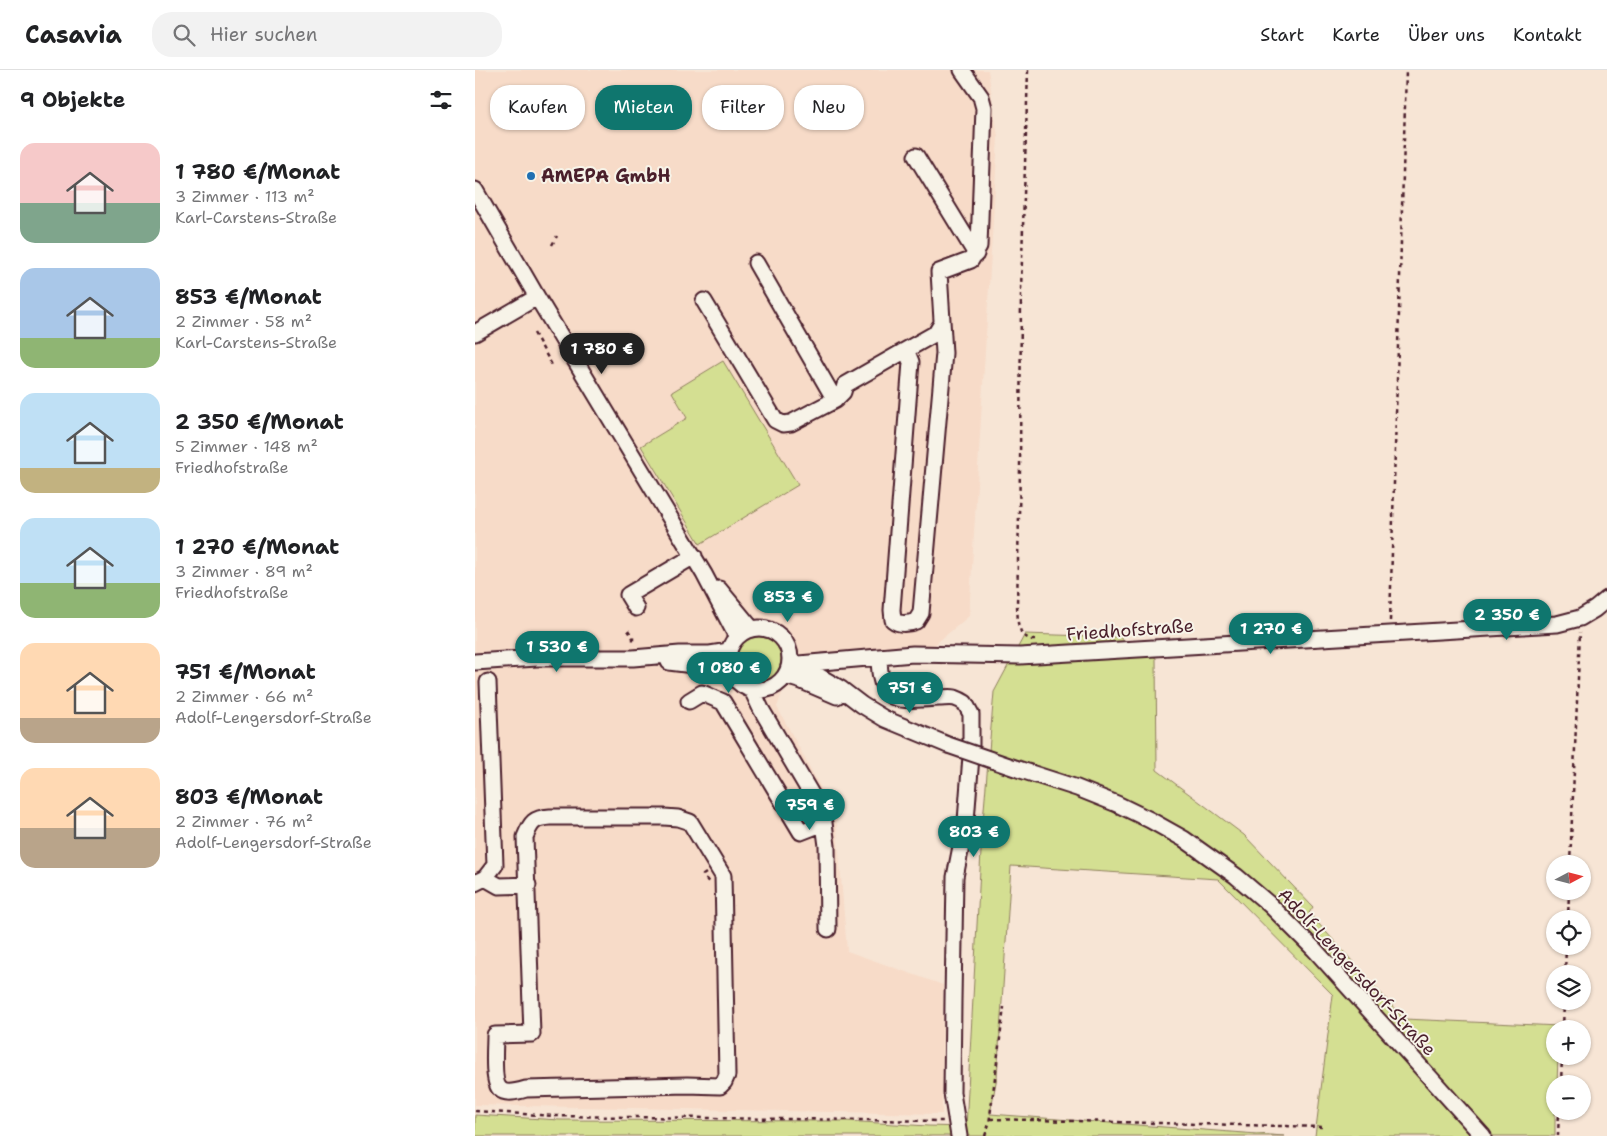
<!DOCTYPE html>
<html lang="de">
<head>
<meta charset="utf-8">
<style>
  :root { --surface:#fff; --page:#f2f2f2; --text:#202124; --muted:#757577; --line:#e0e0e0; --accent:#0f766e }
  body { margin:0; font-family:"Shantell Sans",sans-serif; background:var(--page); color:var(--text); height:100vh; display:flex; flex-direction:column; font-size:19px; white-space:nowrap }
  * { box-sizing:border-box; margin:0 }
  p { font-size:16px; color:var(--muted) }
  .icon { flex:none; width:28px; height:28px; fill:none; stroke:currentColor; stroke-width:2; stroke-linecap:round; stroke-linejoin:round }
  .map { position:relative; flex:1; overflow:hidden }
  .drawer { display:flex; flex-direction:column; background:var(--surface); width:475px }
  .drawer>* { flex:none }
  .banner { position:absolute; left:15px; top:15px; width:475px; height:45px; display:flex; gap:10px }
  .needle { width:32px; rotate:83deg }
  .buttons { position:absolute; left:1071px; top:785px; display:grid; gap:10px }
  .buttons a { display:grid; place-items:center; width:45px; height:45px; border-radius:50%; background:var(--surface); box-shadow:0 1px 4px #0004; font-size:25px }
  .price { position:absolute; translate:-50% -42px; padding:0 11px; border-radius:18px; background:var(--accent); color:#fff; font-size:16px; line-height:32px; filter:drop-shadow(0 1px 2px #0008) }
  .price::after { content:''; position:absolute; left:50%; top:30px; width:15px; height:11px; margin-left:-8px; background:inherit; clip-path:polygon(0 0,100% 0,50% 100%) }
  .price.current { background:#222; color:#fff }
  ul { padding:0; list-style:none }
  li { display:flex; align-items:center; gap:15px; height:125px; padding:0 20px }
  li span { display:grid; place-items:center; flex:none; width:140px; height:100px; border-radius:15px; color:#555 }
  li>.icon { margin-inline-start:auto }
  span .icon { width:60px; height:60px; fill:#fffc; stroke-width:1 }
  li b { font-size:21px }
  h2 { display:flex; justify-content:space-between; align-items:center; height:60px; padding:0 20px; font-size:21px }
  .pill { padding:0 18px; border-radius:20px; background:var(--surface); box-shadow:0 1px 4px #0004; font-size:18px; line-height:45px }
  .pill.current { background:var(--accent); color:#fff }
  header { display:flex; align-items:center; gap:30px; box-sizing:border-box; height:70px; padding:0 25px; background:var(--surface); border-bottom:1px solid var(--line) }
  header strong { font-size:24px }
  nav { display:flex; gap:28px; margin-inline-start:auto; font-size:18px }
  .search { width:350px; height:45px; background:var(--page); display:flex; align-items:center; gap:12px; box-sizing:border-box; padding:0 18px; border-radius:20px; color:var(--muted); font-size:19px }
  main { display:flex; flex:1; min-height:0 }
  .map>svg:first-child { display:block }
  .built { fill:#f7dbc8 }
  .green { fill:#d4df92; stroke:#8f7f5e }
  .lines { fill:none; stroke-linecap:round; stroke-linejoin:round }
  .minor-casing { stroke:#4a1f2b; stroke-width:19 }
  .path { stroke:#4a1f2b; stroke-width:2.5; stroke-dasharray:4 4; stroke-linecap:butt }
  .minor { stroke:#f7f3e8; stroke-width:15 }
  .minor-bridge-casing { stroke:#4a1f2b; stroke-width:19; stroke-linecap:butt }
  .minor-bridge { stroke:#f7f3e8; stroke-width:15 }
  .poi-dot { fill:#1f6fb2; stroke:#f7f3e8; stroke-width:2 }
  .labels { text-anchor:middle; stroke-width:4; stroke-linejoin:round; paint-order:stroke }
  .poi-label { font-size:18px; font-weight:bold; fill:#4a1f2b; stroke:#f7f3e8; text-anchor:start }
  .street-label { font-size:18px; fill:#4a1f2b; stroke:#f7f3e8 }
</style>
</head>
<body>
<header>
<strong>Casavia</strong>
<div class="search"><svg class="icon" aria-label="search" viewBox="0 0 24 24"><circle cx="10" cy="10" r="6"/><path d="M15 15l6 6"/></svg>Hier suchen</div>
<nav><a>Start</a><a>Karte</a><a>Über uns</a><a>Kontakt</a></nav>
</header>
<main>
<section class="drawer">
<h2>9 Objekte<svg class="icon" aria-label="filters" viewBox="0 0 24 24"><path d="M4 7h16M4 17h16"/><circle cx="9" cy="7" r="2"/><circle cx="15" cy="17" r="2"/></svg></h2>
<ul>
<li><span style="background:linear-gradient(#f6c9c9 60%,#7fa58c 0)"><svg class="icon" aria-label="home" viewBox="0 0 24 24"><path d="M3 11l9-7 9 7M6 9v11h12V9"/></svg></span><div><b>1 780 €/Monat</b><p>3 Zimmer · 113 m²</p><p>Karl-Carstens-Straße</p></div></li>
<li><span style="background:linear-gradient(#a9c7e8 70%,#8fb573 0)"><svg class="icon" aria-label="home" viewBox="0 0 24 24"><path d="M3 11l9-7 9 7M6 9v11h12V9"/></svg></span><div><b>853 €/Monat</b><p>2 Zimmer · 58 m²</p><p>Karl-Carstens-Straße</p></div></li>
<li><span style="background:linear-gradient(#bfe0f5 75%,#c2b280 0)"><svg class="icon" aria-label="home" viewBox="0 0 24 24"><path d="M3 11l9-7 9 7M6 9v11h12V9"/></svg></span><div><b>2 350 €/Monat</b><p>5 Zimmer · 148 m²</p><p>Friedhofstraße</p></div></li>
<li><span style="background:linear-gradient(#bfe0f5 65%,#8fb573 0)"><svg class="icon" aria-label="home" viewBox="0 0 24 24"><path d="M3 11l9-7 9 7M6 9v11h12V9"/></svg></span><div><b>1 270 €/Monat</b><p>3 Zimmer · 89 m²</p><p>Friedhofstraße</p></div></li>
<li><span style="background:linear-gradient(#ffd9b3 75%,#b9a48a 0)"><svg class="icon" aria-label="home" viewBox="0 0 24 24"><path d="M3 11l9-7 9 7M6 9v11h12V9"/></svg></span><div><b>751 €/Monat</b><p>2 Zimmer · 66 m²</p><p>Adolf-Lengersdorf-Straße</p></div></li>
<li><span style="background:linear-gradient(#ffd9b3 60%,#b9a48a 0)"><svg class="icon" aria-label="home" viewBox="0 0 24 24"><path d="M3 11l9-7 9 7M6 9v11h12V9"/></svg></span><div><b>803 €/Monat</b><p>2 Zimmer · 76 m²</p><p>Adolf-Lengersdorf-Straße</p></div></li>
</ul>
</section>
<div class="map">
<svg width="1132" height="1066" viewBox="0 0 1132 1066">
  <rect width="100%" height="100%" fill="#f7e5d5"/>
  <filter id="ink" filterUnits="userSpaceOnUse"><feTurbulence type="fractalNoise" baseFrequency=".02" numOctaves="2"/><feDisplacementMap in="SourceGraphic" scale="10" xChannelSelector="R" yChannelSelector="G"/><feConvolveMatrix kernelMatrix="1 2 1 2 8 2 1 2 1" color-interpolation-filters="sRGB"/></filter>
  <g filter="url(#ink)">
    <!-- built -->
    <path class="built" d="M0,0H513L523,67L494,546L451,582H405L308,621L302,637L361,746L372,881L468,915L467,1044L0,1035Z"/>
    <!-- green -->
    <path class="green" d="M248,291L323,415L225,474L166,376L212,348L197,322Z
      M550,564L644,567L681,588L682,700L769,765L838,837L834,843L929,949L1084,956V959H1080V986H1083L1082,1014H1080V1066H840L858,925L743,809L536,796L522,1007L515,1044L809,1066H0V1045L85,1050L370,1051L453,1056L491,1057L507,763L519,622Z
      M262 589a22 22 0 1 1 44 0a22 22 0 1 1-44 0Z"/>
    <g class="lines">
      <!-- minor casing -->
      <g class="minor-casing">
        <path id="minor" d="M441,86L501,184
          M0,120L62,227L229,504L262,567
          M281,193L360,330L368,322L370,315L431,280
          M229,231L300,350L308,354L316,353L360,330
          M467,253L461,263L431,280L436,292L417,540L418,550C424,555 434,554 441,551L446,543L469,283L464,202L496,190L504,176L509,38L506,27L487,0
          M0,263L62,227
          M244,519L277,559
          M161,538L153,525L219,486
          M253 589a31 31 0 1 1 62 0a31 31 0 1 1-62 0Z
          M404,587C405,637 422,630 464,628C469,628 475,627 480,628C483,629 487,631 490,633L496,644V686L491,751L480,807L478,930L477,1023L484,1066
          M0,592L62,588H158L205,584H235L254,581
          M194,592L234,597L255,601
          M321,593L366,619L387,635L410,649L473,675
          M324,594L438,584L545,586L1082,554L1105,548L1120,539L1132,529
          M310,606L327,611L362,626
          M277,620L286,639L342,734L349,753L352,776L353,859
          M214,631L227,623L248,632L326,762L349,753
          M543,699L602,718L642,734L675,750L709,769L761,806L795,835L839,879L1008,1066
          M75,747H189L203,748L215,752L248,806L252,1005L249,1012L245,1016L212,1015L51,1019C44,1021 31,1025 25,1019C17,1012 20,976 20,965L57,964L50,767C56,752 59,748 75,747Z
          M10,808L24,816L53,815
          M0,813L10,808L20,795L13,612"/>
      </g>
      <!-- path -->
      <path class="path" d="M553,0L546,220L545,399L542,535L543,553L547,565L557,570H564
        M77,175L82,166
        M59,263L78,297
        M915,551L931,0
        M153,560L158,568V574
        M1095,794L1105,562
        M231,803L228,805L235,814
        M1093,849L1094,821
        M1090,904L1091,876
        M1088,959L1089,931
        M1086,1014L1087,986
        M0,1041L78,1046L468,1051
        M515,1049L849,1057
        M510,1066L514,1054L529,937
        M1083,1066L1084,1041"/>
      <!-- minor -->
      <use href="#minor" class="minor"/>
      <!-- minor-bridge casing -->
      <g class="minor-bridge-casing">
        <path id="minor-bridge" d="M473,675L543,699"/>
      </g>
      <!-- minor-bridge -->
      <use href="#minor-bridge" class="minor-bridge"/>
    </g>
  </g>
  <!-- markers -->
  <circle class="poi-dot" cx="56" cy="106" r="5"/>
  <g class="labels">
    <!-- poi labels -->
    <g class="poi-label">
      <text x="66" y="112">AMEPA GmbH</text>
    </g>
    <!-- street labels -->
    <g class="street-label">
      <text transform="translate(655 560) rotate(-4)" y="6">Friedhofstraße</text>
      <text transform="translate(882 902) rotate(47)" y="6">Adolf-Lengersdorf-Straße</text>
    </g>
  </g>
</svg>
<div class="buttons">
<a><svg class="needle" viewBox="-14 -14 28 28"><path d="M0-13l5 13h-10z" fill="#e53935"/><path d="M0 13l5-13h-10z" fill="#757577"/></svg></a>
<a><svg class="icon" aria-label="locate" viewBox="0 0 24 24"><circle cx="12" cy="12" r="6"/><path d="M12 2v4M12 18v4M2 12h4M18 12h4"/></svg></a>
<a><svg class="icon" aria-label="layers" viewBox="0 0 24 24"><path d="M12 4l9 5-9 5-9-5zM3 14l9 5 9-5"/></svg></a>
<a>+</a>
<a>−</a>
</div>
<b class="price current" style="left:127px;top:305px">1 780 €</b>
<b class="price" style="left:313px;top:553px">853 €</b>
<b class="price" style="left:1032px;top:571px">2 350 €</b>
<b class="price" style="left:796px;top:585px">1 270 €</b>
<b class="price" style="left:82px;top:603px">1 530 €</b>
<b class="price" style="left:254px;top:624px">1 080 €</b>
<b class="price" style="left:435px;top:644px">751 €</b>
<b class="price" style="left:335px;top:761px">759 €</b>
<b class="price" style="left:499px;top:788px">803 €</b>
<div class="banner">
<a class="pill">Kaufen</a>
<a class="pill current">Mieten</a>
<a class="pill">Filter</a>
<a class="pill">Neu</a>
</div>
</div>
</main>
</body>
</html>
